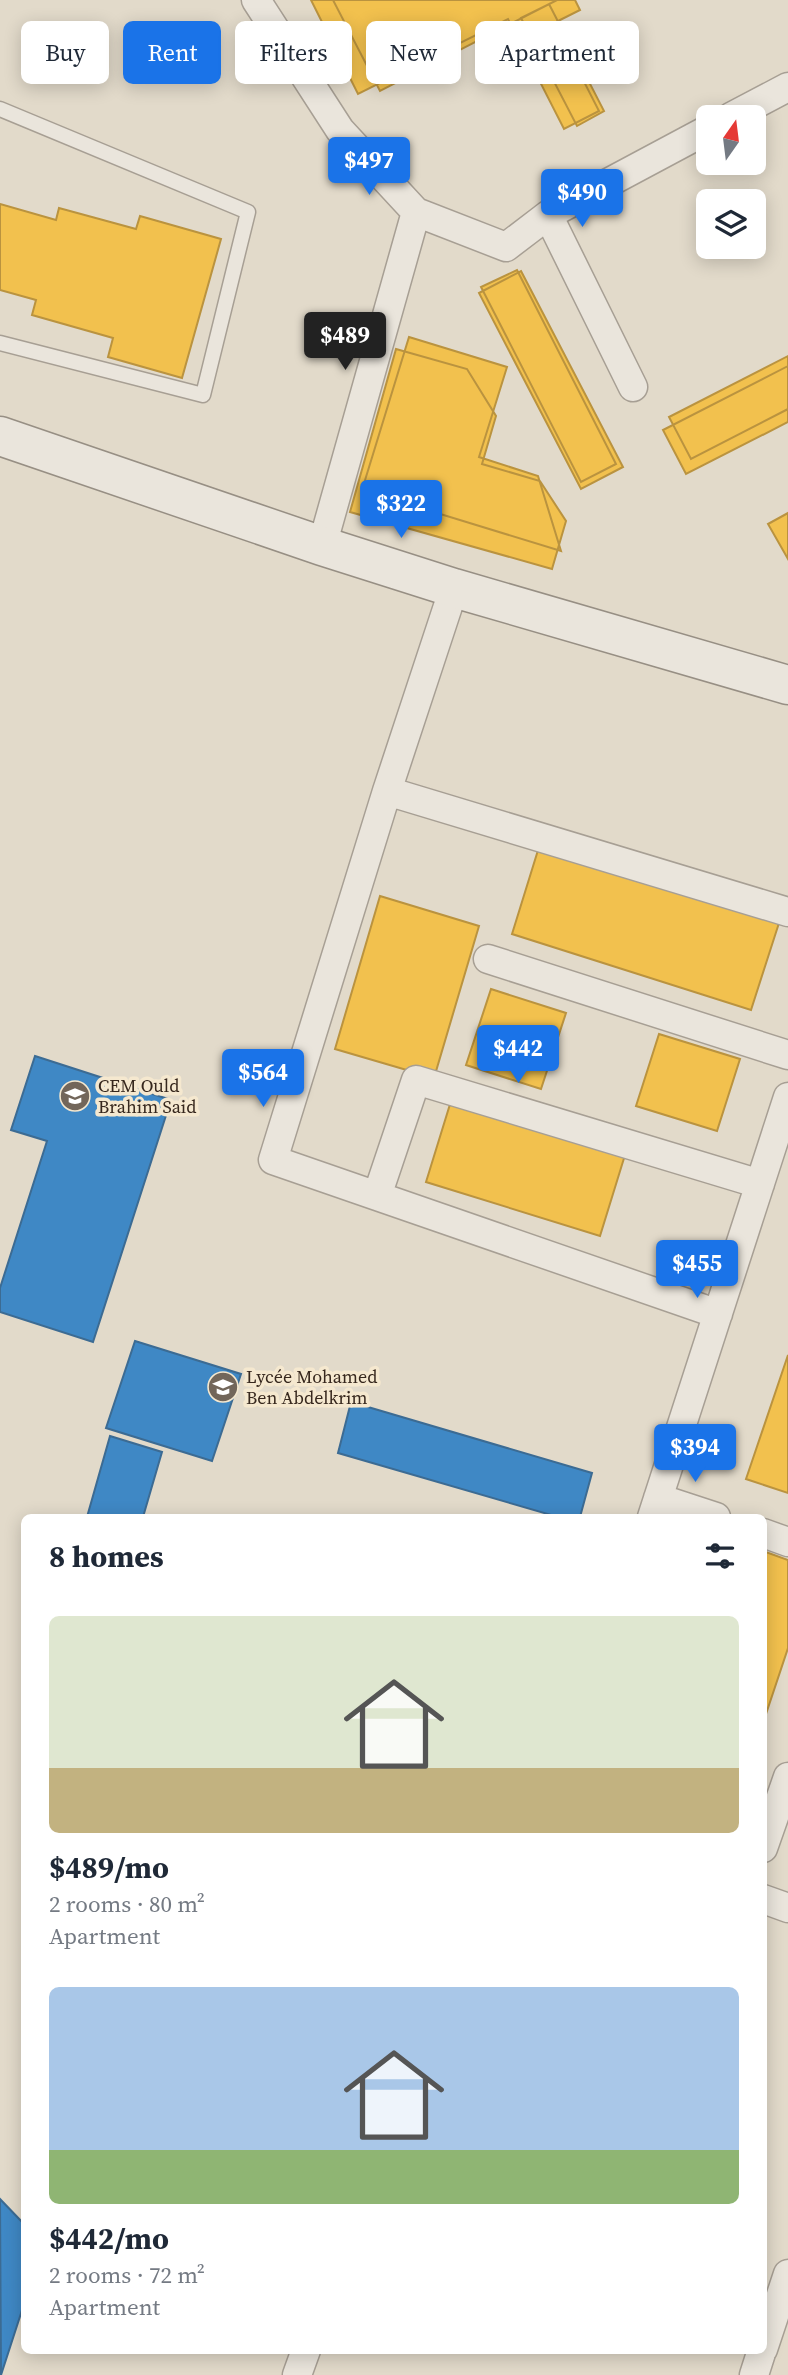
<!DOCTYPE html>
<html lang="en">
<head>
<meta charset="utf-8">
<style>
  :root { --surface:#fff; --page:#f6f6f7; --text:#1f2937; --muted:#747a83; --accent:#1a73e8 }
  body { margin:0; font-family:"Source Serif 4",serif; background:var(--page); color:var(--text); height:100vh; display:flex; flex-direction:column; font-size:26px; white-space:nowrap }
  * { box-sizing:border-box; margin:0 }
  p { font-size:23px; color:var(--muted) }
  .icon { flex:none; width:38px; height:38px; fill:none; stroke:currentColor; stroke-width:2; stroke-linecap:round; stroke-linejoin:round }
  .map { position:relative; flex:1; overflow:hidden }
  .panel { position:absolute; left:21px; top:1514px; width:746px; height:840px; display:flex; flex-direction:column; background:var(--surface); border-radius:10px; box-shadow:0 4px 18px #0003 }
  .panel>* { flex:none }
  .top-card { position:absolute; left:21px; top:21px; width:747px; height:63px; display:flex; gap:14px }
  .needle { width:46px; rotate:14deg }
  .fabs { position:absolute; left:696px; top:105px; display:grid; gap:14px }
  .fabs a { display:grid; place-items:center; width:70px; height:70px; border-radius:10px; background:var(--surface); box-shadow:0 4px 18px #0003; font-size:35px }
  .price { position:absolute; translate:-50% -60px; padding:0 16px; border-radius:7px; background:var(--accent); color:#fff; font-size:23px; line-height:46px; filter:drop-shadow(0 2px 4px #0008) }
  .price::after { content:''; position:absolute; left:50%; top:42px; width:21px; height:16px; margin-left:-10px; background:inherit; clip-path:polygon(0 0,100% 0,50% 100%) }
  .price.selected { background:#222; color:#fff }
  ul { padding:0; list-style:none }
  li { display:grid; align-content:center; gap:14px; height:371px; padding:0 28px }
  li span { display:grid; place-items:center; height:217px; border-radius:10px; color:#555 }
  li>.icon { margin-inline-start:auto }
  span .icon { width:126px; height:126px; fill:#fffc; stroke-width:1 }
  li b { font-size:30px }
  h2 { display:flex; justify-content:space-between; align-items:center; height:84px; padding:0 28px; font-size:30px }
  .chip { padding:0 24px; border-radius:10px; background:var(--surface); box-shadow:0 4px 18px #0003; font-size:24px; line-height:63px }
  .chip.selected { background:var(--accent); color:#fff }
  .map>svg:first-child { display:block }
  .homes { fill:#f2c14e; stroke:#ba933f; stroke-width:2 }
  .schools { fill:#3f88c5; stroke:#3c6b93; stroke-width:2 }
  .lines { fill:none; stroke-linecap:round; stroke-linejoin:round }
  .lane-casing { stroke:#a79f94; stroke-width:17 }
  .street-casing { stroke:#a79f94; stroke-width:31 }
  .secondary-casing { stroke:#978f84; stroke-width:41 }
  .lane { stroke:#eae5dc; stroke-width:14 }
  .street { stroke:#eae5dc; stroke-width:28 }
  .secondary { stroke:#eae5dc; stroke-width:38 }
  .labels { text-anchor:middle; stroke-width:7; stroke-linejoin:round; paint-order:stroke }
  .poi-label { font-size:18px; fill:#36271d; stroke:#f5e8cf; text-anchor:start }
</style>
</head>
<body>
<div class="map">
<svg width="788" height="2375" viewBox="0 0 788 2375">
  <rect width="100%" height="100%" fill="#e2daca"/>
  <!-- homes -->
  <path class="homes" d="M311,0H575L580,10L554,23L599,111L564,129L508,19L358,94Z
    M333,0H557L380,91Z
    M549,4L604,111L577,126L521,18Z
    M0,204L56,220L59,208L136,229L140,216L221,239L182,378L108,357L113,338L32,315L36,300L0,290Z
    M517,270L616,464L581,482L481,287Z
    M521,271L623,467L581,489L479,293Z
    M409,337L507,367L479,457L538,476L561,551L362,490Z
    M396,349L467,369L496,416L482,464L540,481L566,521L552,569L350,512Z
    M788,356V409L691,459L669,417Z
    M788,366V422L686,474L663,430Z
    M788,513V559L768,524Z
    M539,847L779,923L751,1010L512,934Z
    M380,896L479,926L434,1078L335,1049Z
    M491,989L566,1013L541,1089L466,1065Z
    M659,1034L740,1059L717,1131L636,1106Z
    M451,1101L625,1155L600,1236L426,1182Z
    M788,1355V1493L746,1479Z
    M763,1551L788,1560V1648L763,1723Z"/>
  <!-- schools -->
  <path class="schools" d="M35,1056L171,1100L93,1342L0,1312V1288L47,1141L11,1130Z
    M135,1341L241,1374L212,1461L106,1428Z
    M351,1402L592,1473L580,1517H558L338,1453Z
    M110,1436L162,1452L143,1517H87Z
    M0,2199L24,2224V2304L1,2375Z"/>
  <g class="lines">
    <!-- lane casing -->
    <g class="lane-casing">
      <path id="lane" d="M0,109L248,212L203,395L0,343"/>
    </g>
    <!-- street casing -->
    <g class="street-casing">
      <path id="street" d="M256,0L340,130L416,212L506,247L548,215
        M731,117L788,87
        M633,387L548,215L709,129
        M322,546L416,212
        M454,588L387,791L273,1160L718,1314
        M387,791L788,912
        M488,959L788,1055
        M377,1196L416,1080L760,1184
        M658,1498L716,1517
        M652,1517L788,1097
        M763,1533L788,1542
        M763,1848L788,1777
        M763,1899L788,1908
        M763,2349L788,2274
        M297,2375L306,2350
        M754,2375L762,2350"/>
    </g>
    <!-- secondary casing -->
    <g class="secondary-casing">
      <path id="secondary" d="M0,436L322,546L454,588L788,685"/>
    </g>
    <!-- lane -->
    <use href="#lane" class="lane"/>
    <!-- street -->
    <use href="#street" class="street"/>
    <!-- secondary -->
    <use href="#secondary" class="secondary"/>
  </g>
  <!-- icons -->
  <defs>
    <g id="school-disc" transform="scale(1.575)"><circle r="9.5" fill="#72665a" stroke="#f5e8cf"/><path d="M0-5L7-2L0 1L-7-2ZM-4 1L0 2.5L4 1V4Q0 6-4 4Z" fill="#fff"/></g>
  </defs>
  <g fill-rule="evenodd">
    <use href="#school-disc" x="75" y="1096"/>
    <use href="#school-disc" x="223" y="1387"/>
  </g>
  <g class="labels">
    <!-- poi labels -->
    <g class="poi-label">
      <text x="98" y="1092">CEM Ould<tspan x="98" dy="21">Brahim Said</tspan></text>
      <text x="246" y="1383">Lycée Mohamed<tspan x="246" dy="21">Ben Abdelkrim</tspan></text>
    </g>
  </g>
</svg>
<div class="fabs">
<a><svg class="needle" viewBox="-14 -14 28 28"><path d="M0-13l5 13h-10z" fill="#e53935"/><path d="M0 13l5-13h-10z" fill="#747a83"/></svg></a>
<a><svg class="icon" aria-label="layers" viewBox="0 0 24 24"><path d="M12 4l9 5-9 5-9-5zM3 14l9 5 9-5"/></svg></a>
</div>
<b class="price" style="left:369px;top:197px">$497</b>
<b class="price" style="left:582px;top:229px">$490</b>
<b class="price selected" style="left:345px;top:372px">$489</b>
<b class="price" style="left:401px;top:540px">$322</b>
<b class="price" style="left:518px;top:1085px">$442</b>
<b class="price" style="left:263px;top:1109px">$564</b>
<b class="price" style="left:697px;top:1300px">$455</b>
<b class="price" style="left:695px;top:1484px">$394</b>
<div class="top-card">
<a class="chip">Buy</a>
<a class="chip selected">Rent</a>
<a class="chip">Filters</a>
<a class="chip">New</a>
<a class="chip">Apartment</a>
</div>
<section class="panel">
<h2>8 homes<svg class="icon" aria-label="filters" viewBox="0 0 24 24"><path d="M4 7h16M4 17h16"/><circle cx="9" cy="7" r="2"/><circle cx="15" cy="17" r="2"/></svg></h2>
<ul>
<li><span style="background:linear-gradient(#dfe7d0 70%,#c2b280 0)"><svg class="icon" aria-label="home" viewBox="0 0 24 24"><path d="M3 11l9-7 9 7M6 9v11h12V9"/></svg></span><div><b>$489/mo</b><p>2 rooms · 80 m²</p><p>Apartment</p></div></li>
<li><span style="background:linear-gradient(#a9c7e8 75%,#8fb573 0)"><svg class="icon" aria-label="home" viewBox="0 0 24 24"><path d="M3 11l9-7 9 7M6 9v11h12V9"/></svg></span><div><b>$442/mo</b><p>2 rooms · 72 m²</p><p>Apartment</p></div></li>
</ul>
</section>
</div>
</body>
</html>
